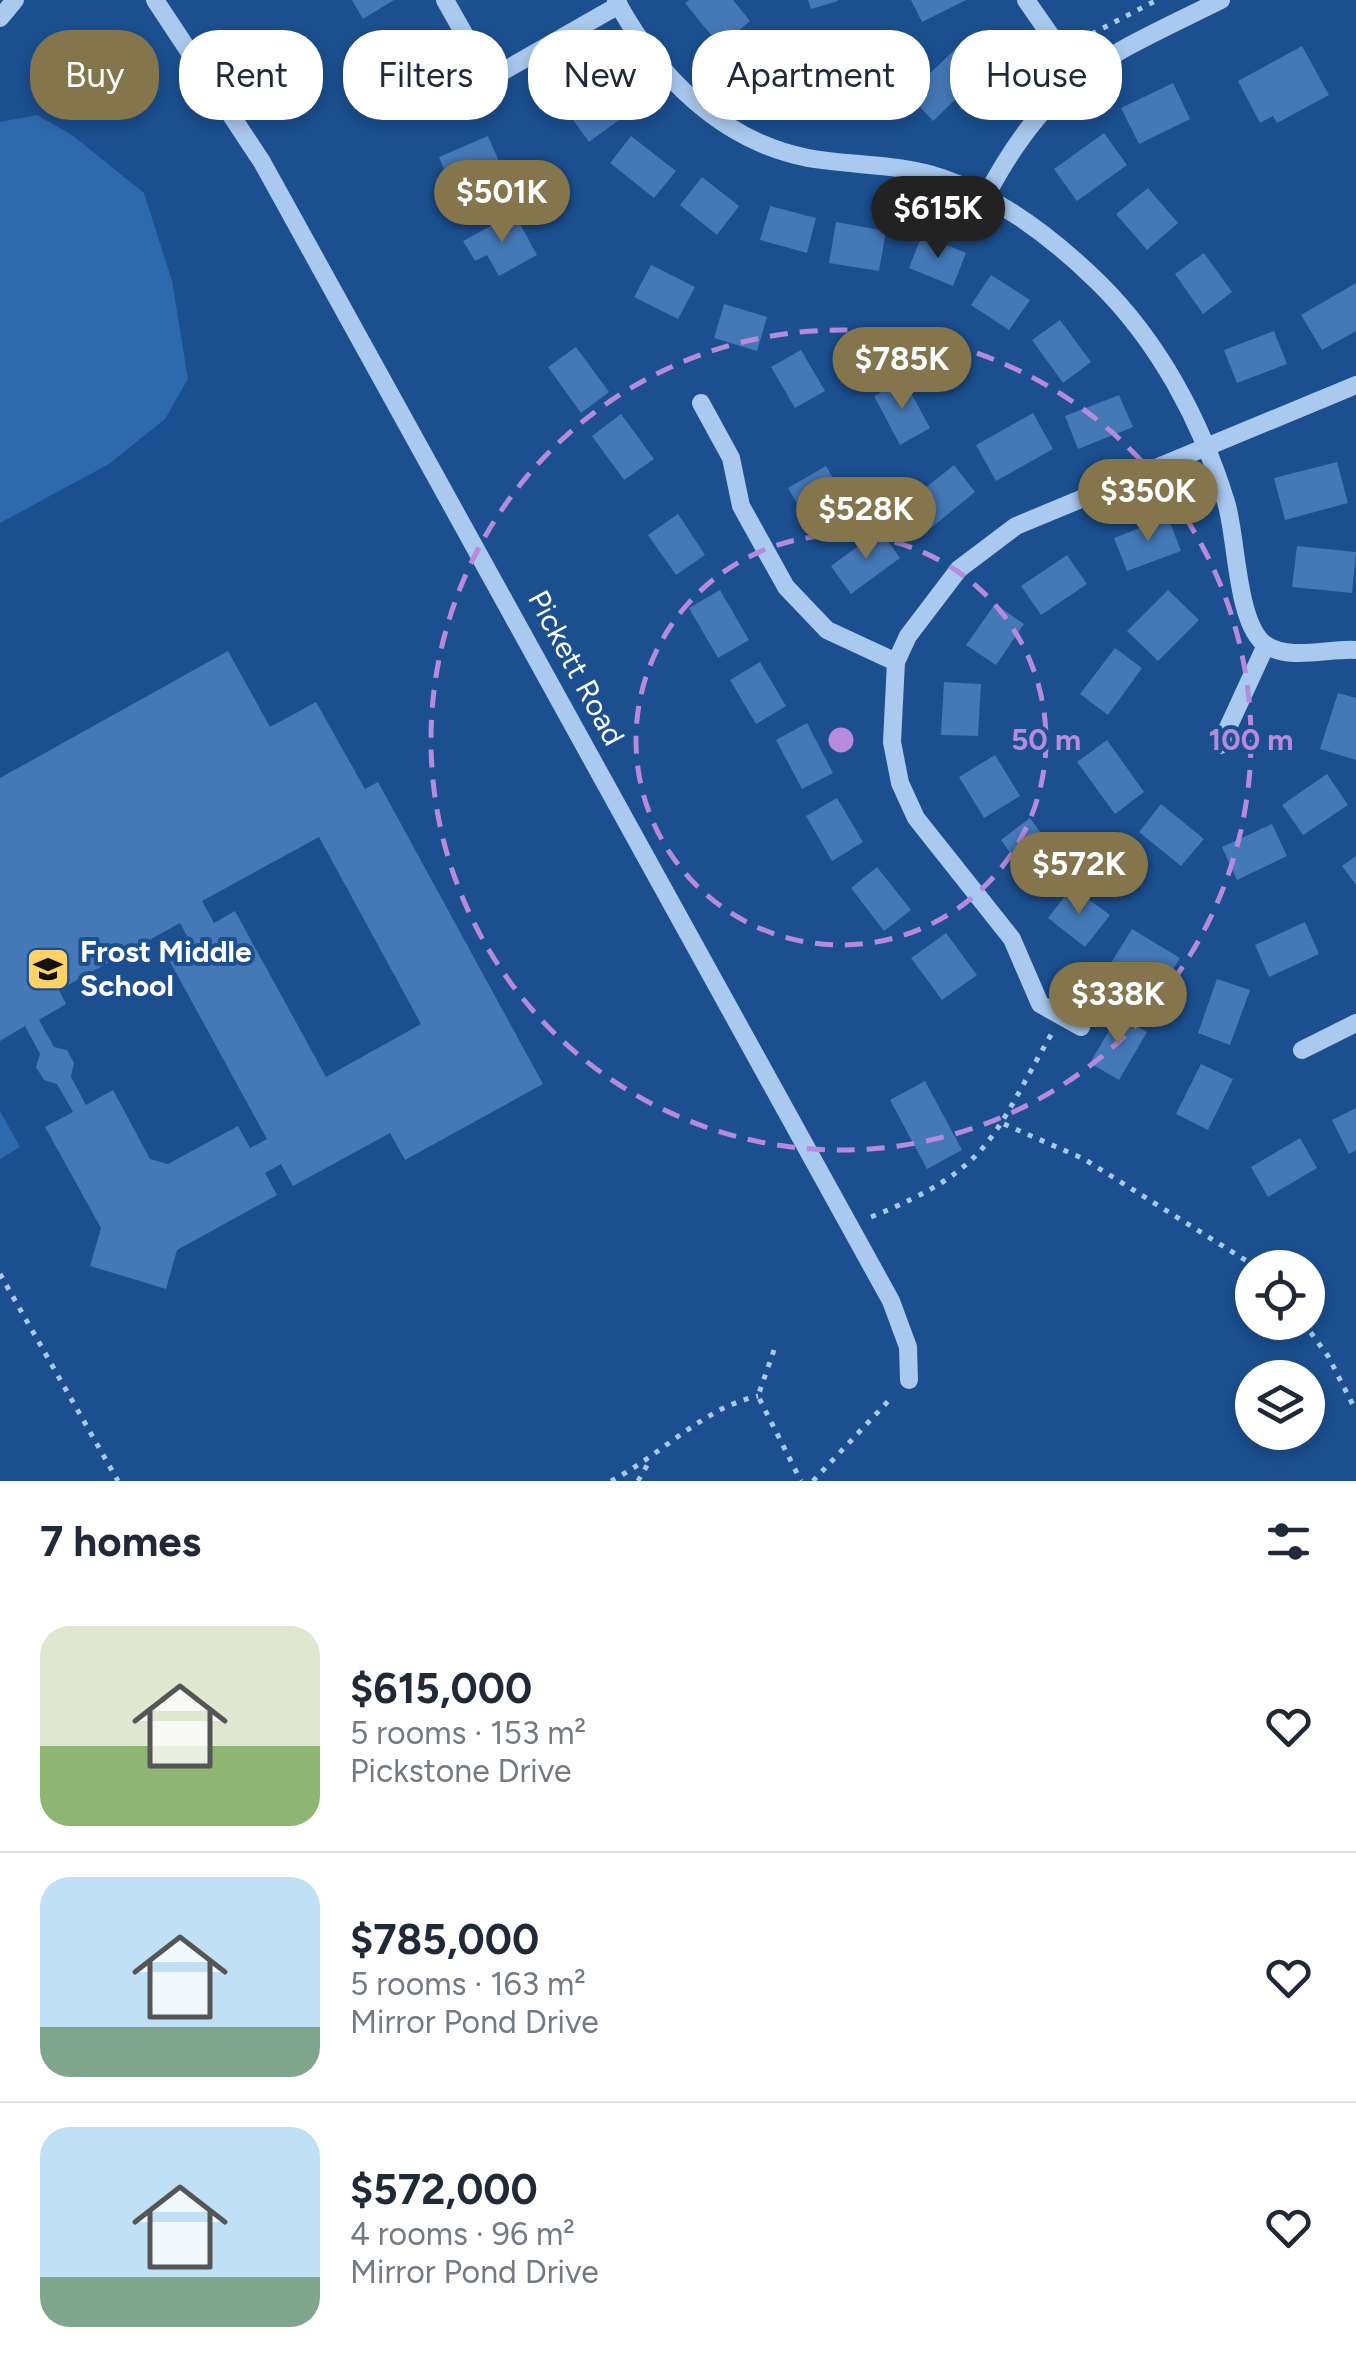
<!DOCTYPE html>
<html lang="en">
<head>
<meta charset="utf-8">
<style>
  :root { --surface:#fff; --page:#f2f2f3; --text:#1f2937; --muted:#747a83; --line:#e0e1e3; --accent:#84754c }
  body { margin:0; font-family:Figtree,sans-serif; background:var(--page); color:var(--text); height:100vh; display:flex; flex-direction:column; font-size:38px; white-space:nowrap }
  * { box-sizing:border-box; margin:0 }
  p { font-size:32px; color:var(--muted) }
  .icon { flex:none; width:55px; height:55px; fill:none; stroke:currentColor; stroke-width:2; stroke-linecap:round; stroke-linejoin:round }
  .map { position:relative; height:1481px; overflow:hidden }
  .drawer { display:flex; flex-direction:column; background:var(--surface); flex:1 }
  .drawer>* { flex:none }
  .top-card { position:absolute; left:30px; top:30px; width:1298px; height:90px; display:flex; gap:20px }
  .fabs { position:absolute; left:1235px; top:1250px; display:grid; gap:20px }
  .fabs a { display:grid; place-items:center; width:90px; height:90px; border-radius:50%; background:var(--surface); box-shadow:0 5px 15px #0003; font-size:50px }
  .price { position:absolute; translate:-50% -85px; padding:0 22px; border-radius:35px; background:var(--accent); color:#fff; font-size:32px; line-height:65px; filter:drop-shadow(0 2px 5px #0008) }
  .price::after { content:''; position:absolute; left:50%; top:60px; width:30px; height:22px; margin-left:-15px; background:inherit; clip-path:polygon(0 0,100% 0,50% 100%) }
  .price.current { background:#222; color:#fff }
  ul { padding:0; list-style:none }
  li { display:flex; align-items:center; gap:30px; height:250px; padding:0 40px }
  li+li { border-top:2px solid var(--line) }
  li span { display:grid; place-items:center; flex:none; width:280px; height:200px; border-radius:30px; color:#555 }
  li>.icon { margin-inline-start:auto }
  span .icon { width:120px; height:120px; fill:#fffc; stroke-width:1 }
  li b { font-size:42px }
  h2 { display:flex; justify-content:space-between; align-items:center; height:120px; padding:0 40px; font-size:42px }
  .chip { padding:0 35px; border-radius:40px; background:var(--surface); box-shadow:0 5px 15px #0003; font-size:35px; line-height:90px }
  .chip.current { background:var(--accent); color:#fff }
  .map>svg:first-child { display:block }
  .green { fill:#2e69ad }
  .building { fill:#4478b7; fill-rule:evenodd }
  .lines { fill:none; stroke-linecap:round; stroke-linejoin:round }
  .path { stroke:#a9c9ee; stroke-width:5; stroke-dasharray:5 8; stroke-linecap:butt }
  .minor { stroke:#a9c9ee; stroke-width:18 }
  .ring { fill:none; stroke:#b68bdc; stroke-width:5; stroke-dasharray:18 12 }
  .labels { text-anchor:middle; stroke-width:8; stroke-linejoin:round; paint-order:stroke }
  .street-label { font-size:30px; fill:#fff; stroke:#1b4f8f }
  .poi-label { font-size:30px; font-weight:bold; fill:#fff; stroke:#1b4f8f; text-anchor:start }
  .centre { fill:#b68bdc; stroke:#1b4f8f; stroke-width:5 }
  .ring-label { font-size:30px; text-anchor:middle; font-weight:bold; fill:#b68bdc; stroke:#1b4f8f; stroke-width:8; stroke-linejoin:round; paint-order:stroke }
</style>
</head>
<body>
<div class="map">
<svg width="1356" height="1481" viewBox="0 0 1356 1481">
  <rect width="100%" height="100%" fill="#1b4f8f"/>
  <!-- green -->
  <path class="green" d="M37,115L72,135L144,193L172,281L188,379L165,419L109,464L0,523V122Z
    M0,1111L20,1147L0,1159Z"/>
  <!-- building -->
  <path class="building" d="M352,0H394L363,19Z
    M689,0H733L750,21L720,46L685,3Z
    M808,0H838V1L811,9Z
    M911,0H966L922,22Z
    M765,35L815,59L800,89L750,65Z
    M966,39L991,65L933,121L908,94Z
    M405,40L423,93L389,104L372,51Z
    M1302,46L1329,95L1277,123L1273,116L1260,123L1238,81Z
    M833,66L890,72L886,105L829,99Z
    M595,78L623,117L589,142L561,103Z
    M1173,83L1190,119L1139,144L1121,108Z
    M1104,133L1127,165L1077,201L1054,169Z
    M488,136L507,180L457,200L439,157Z
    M631,136L676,171L654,198L610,163Z
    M702,177L739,206L717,235L680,205Z
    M1148,188L1178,223L1147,250L1116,214Z
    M770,206L816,218L807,253L760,240Z
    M514,213L537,255L499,276L487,255L475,261L463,241Z
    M836,222L886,231L879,271L829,263Z
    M922,235L966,253L953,286L909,268Z
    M1204,253L1232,292L1203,314L1175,274Z
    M651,265L695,287L678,319L634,297Z
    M991,275L1030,300L1009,330L971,305Z
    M1356,283V331L1322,350L1301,315Z
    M724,304L767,317L757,351L714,338Z
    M1060,320L1091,362L1063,383L1032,340Z
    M1274,331L1287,364L1237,383L1224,350Z
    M576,347L609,392L581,413L548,367Z
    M801,350L825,391L795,408L771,367Z
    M904,380L930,428L900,445L874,396Z
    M1119,395L1133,427L1078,449L1065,416Z
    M1033,413L1053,449L996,481L976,445Z
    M621,414L654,459L624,480L592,436Z
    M1337,462L1348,503L1285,520L1274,478Z
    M954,465L975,492L931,528L909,501Z
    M826,466L856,517L818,539L788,488Z
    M678,514L705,555L676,575L648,535Z
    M1168,517L1181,551L1127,571L1114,538Z
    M880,530L900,558L851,594L831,566Z
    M1297,546L1356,552L1352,593L1292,587Z
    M1067,555L1087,584L1041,615L1021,586Z
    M720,590L749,640L718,658L689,608Z
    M1168,590L1199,620L1158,661L1127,631Z
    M995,604L1024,624L996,665L966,645Z
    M1115,648L1142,668L1108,715L1080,694Z
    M228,651L270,727L316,702L365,789L378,782L543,1084L405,1160L390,1133L293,1186L281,1164L265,1173L277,1195L177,1250L166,1289L90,1266L101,1228L45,1127L73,1112L57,1084L44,1080L36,1067L40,1054L25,1026L0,1041V778ZM319,837L421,1024L326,1077L235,911L214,923L202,901ZM180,923L187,936L163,949L267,1139L250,1148L238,1126L168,1164L150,1159L113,1090L86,1105L71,1077L74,1063L67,1050L54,1047L39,1020L66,1004L59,990Z
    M760,662L786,706L756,724L730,680Z
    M944,682L981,684L978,736L941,735Z
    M1338,693L1356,698V760L1320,749Z
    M807,723L833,773L802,789L776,740Z
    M1107,740L1144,792L1115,814L1077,762Z
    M995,755L1020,796L984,818L959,777Z
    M1327,774L1348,805L1303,835L1282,805Z
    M837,798L863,842L832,861L806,816Z
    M1161,804L1204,839L1181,866L1139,832Z
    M1030,818L1061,861L1031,882L1001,840Z
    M1272,824L1287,856L1237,880L1222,847Z
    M1356,856V885L1342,866Z
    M877,867L911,910L884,931L851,888Z
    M1072,887L1110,915L1085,947L1048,918Z
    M1305,922L1319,954L1269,977L1255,945Z
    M1132,929L1180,958L1159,992L1111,963Z
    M946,933L977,975L942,1000L911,958Z
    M1217,979L1250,990L1230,1045L1198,1033Z
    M1118,1015L1147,1032L1119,1080L1090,1063Z
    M1201,1064L1233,1079L1208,1130L1176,1114Z
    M925,1081L962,1150L927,1169L890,1100Z
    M1356,1108V1150L1349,1154L1332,1120Z
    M1300,1138L1317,1168L1268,1197L1251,1167Z"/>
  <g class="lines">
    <!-- path -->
    <path class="path" d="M1080,40L1157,0
      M1004,1124L1084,1159L1258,1268
      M871,1217C992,1168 991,1139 1052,1033
      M0,1274L118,1481
      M1303,1322L1328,1356L1356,1411
      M774,1350L758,1396L801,1481
      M611,1481C660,1456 704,1407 758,1396
      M638,1481L649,1462
      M813,1481L893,1396"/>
    <!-- minor -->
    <path class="minor" d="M155,0L262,162L891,1301L908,1347L909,1380
      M445,0L489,78
      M616,0C656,75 721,141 808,158C852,166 899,163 942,178C1001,198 1054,239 1098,282C1159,342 1201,421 1226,502C1237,536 1236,625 1266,645C1290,661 1329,648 1356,650
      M1026,0L1078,75
      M0,18L15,0
      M451,101L619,5
      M986,196C1050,75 1104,58 1221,0
      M701,403L731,458L741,506L786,587L827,630L896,662
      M1220,745L1266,645
      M1081,1027L1040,1004L1012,939L916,818L900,783L892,742L896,662L908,636L959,569L1016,526L1356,385
      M1302,1050L1356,1023"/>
  </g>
  <!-- distance rings -->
  <g class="ring">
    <circle cx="841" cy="740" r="205"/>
    <circle cx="841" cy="740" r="410"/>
  </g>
  <!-- icons -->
  <defs>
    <g id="school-square" transform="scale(2.25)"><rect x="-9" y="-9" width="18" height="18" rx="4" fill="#ffd166" stroke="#1b4f8f"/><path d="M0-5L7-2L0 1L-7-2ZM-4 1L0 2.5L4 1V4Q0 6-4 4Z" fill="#111"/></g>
  </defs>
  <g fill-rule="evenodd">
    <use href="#school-square" x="48" y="969"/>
  </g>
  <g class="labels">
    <!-- street labels -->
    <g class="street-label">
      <text transform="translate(576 668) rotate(62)" y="10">Pickett Road</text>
    </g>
    <!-- poi labels -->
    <g class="poi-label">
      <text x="80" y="962">Frost Middle<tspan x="80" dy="34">School</tspan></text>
    </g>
  </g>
  <circle cx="841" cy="740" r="15" class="centre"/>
  <g class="ring-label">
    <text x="1046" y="750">50 m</text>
    <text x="1251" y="750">100 m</text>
  </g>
</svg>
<div class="fabs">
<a><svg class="icon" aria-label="locate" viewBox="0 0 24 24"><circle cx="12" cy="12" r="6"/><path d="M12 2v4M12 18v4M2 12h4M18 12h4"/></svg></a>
<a><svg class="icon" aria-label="layers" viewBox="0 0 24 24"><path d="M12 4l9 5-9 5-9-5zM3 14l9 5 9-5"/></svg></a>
</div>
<b class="price" style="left:502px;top:245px">$501K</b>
<b class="price current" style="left:938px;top:261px">$615K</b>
<b class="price" style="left:902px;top:412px">$785K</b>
<b class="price" style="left:1148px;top:544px">$350K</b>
<b class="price" style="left:866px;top:562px">$528K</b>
<b class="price" style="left:1079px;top:917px">$572K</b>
<b class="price" style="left:1118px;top:1047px">$338K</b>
<div class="top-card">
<a class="chip current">Buy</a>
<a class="chip">Rent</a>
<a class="chip">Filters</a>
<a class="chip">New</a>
<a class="chip">Apartment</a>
<a class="chip">House</a>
</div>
</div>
<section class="drawer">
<h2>7 homes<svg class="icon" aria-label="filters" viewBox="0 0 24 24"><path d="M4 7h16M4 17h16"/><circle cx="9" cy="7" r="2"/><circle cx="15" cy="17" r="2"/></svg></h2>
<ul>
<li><span style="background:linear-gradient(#dfe7d0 60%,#8fb573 0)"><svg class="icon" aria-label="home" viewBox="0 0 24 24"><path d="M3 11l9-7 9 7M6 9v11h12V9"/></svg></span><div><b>$615,000</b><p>5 rooms · 153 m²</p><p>Pickstone Drive</p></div><svg class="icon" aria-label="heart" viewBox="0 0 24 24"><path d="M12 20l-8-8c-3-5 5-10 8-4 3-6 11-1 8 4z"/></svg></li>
<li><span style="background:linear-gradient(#bfe0f5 75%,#7fa58c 0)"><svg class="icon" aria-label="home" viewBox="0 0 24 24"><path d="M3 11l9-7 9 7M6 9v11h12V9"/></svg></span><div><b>$785,000</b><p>5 rooms · 163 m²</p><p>Mirror Pond Drive</p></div><svg class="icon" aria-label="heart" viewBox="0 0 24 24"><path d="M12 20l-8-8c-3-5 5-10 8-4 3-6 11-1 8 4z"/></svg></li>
<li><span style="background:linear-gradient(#bfe0f5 75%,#7fa58c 0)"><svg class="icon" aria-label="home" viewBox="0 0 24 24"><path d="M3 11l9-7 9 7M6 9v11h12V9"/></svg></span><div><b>$572,000</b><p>4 rooms · 96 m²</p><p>Mirror Pond Drive</p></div><svg class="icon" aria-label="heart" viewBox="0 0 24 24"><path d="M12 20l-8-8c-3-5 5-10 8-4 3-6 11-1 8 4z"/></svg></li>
</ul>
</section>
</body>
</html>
